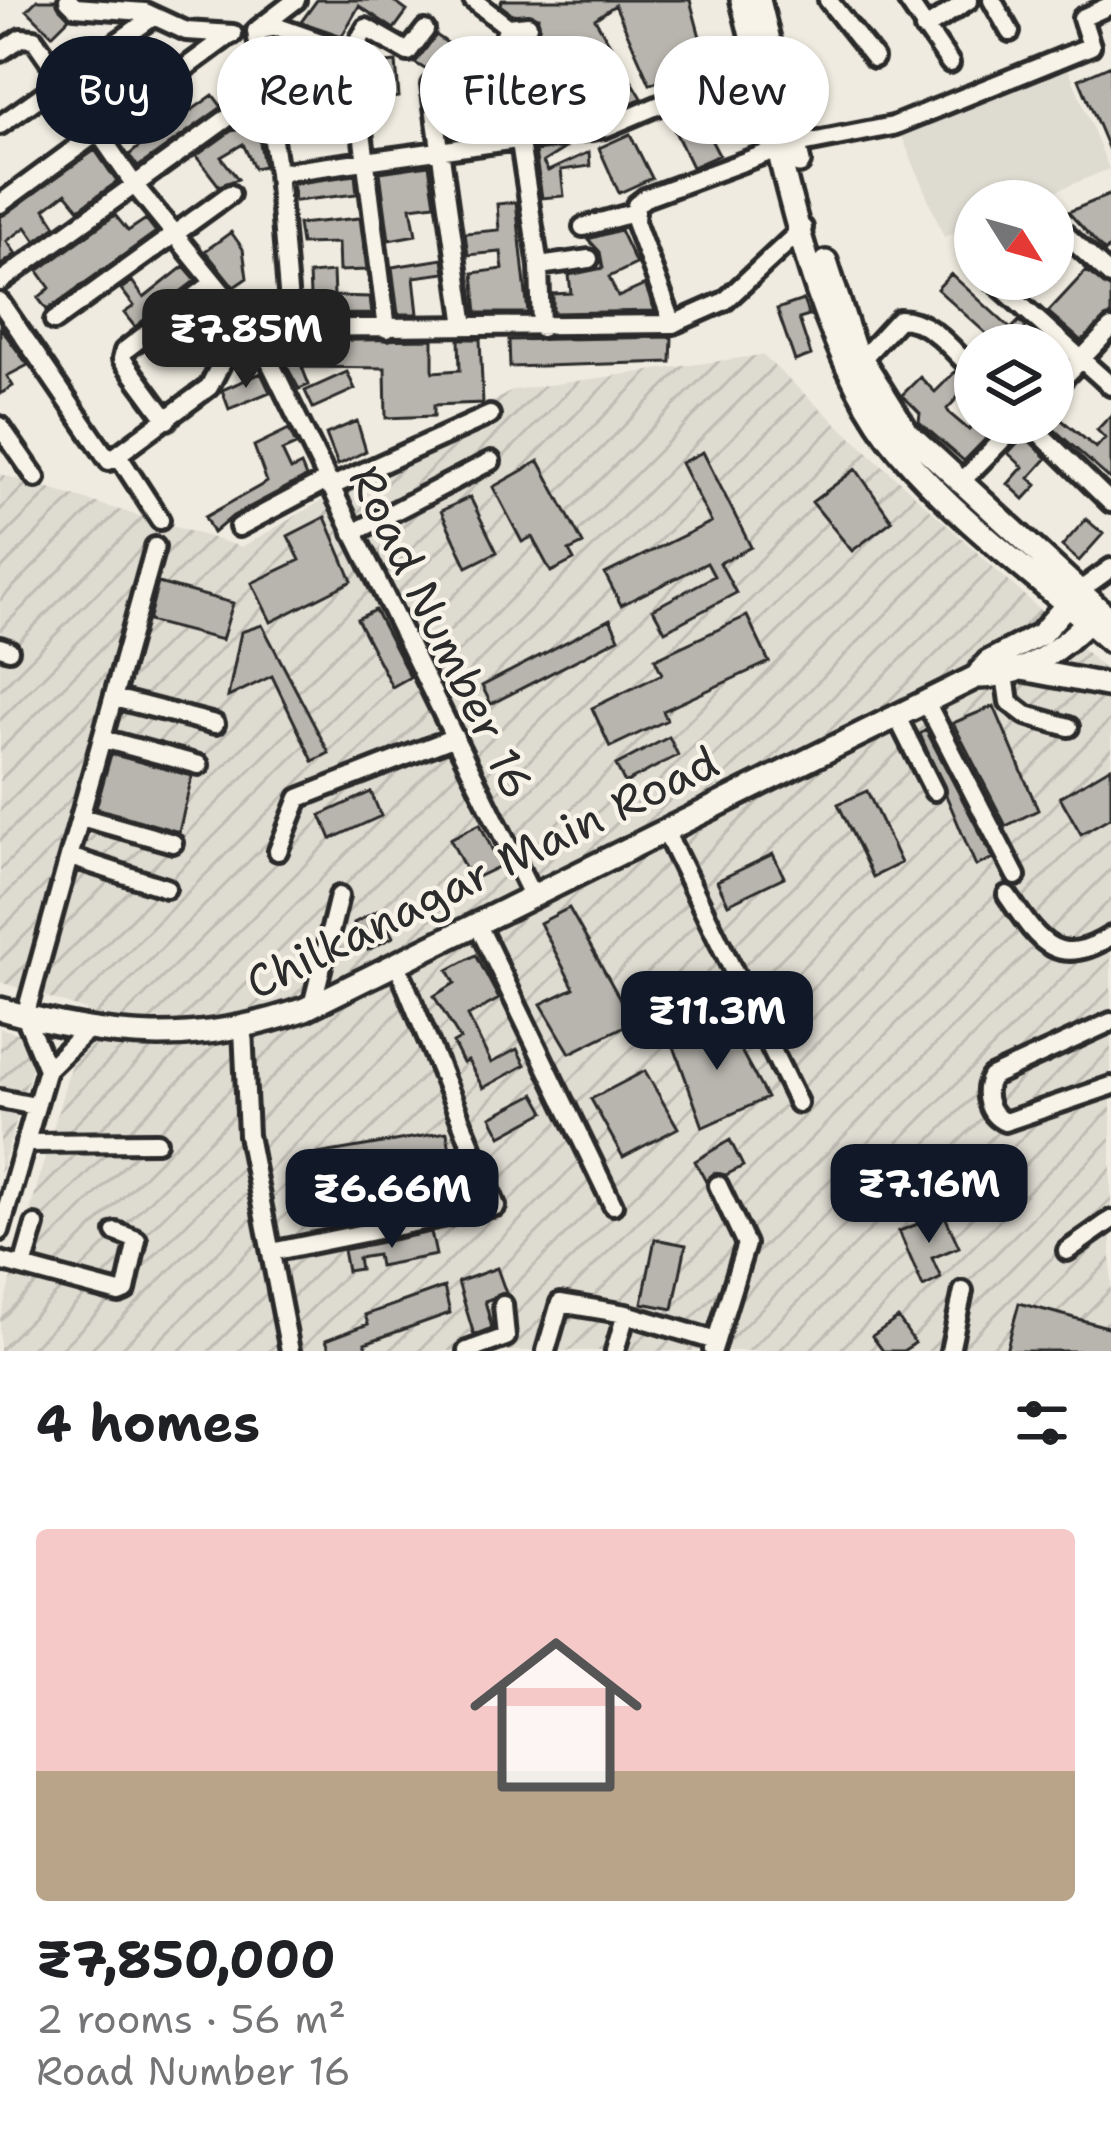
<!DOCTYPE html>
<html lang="en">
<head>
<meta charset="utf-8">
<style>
  :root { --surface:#fff; --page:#f6f6f6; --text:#202124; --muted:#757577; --line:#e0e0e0; --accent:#111827 }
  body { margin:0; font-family:"Shantell Sans",sans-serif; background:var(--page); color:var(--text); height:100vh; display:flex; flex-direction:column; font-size:45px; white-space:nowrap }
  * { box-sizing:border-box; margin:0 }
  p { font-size:39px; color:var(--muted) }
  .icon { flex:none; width:66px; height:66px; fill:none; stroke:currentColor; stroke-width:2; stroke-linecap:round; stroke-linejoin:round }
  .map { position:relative; height:1351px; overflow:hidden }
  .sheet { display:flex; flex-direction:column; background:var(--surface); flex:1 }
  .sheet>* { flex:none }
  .top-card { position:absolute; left:36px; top:36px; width:1041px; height:108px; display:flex; gap:24px }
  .needle { width:78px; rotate:127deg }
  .fabs { position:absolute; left:954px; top:180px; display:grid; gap:24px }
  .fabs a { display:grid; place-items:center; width:120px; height:120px; border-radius:50%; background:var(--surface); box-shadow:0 3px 9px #0004; font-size:60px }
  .price { position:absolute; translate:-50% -102px; padding:0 27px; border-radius:24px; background:var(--accent); color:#fff; font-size:39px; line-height:78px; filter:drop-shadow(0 3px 6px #0008) }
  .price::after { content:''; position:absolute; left:50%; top:72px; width:36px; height:27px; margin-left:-18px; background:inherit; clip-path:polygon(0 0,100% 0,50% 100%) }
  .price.current { background:#222; color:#fff }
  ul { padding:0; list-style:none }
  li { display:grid; align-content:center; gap:24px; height:636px; padding:0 36px }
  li+li { border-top:3px solid var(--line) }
  li span { display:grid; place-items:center; height:372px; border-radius:12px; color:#555 }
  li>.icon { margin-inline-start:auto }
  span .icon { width:216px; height:216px; fill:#fffc; stroke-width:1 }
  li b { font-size:51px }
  h2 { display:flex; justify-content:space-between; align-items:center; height:144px; padding:0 36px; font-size:51px }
  .pill { padding:0 42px; border-radius:54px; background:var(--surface); box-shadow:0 3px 9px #0004; font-size:42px; line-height:108px }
  .pill.current { background:var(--accent); color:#fff }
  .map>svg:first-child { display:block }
  .built { fill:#dedbd1 }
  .industrial { fill:url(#industrial-furrows) }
  .building { fill:#b8b5ae; stroke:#2b2b2b; stroke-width:3 }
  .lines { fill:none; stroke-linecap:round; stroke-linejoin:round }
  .minor-casing { stroke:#2b2b2b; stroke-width:26 }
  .major-casing { stroke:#2b2b2b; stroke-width:30 }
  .minor { stroke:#f7f3e8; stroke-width:16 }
  .major { stroke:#f7f3e8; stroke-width:21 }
  .labels { text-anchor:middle; stroke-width:9; stroke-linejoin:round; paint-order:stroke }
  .street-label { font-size:45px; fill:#2b2b2b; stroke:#f7f3e8 }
</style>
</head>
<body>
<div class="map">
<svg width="1111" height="1351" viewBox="0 0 1111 1351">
  <defs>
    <pattern id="industrial-furrows" width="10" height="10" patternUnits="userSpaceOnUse" patternTransform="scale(3)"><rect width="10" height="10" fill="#dedbd1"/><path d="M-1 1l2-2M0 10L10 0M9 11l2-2" fill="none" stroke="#bfbcb4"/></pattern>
  </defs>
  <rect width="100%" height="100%" fill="#efebe0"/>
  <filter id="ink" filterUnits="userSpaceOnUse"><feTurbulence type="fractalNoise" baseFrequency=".00833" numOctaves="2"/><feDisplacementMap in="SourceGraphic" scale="24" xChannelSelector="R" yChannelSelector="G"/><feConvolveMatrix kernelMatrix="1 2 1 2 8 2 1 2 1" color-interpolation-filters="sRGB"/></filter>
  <g filter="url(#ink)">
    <!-- built -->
    <path class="built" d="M1067,65L1109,169L1032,201H975V225L944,237L901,134Z"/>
    <!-- industrial -->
    <path class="industrial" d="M762,355L1111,675V1351H0V1319L86,1010L0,982V474L242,547L513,390Z
      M0,1028L40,1040L0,1175Z"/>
    <!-- building -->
    <path class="building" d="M37,0H56L69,18L52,35L27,10Z
      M317,0H392L407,11L394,29L359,6L342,36L301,22Z
      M502,0H690L707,63L650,84L615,5L595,19L642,98L602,116L586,118L584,112L585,118L572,120L564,107L528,111L523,68L555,64L535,35L538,17L512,14L500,5Z
      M436,35L459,51L494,60L497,93L442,79L415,63Z
      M396,62L399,97L371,100L366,65Z
      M1111,65V155L1079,79Z
      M177,90L192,110L213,95L222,107L138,167L129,155L150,138L136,119Z
      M693,105L719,155L692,167L667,115Z
      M257,126L264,166L254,168L243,144L221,157L238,179L219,186L196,156L231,131Z
      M630,134L652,178L619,193L599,148Z
      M567,147L543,162L548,171L589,152L590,166L561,170L564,196L542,198L535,151Z
      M95,150L117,182L79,209L66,193L45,209L56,226L36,241L26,227L7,241L16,254L0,266V217Z
      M429,165L435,204L411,207L416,235L389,240L380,172Z
      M355,175L357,194L295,201L292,184Z
      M1111,194V245L1105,252L1068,212Z
      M516,202L528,313H477L473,273L503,269L501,252L468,255L465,233L499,230L497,204Z
      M115,215L128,231L146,219L156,232L47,310L38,298L50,288L38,271Z
      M360,218L367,270L339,271L338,243L301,244L298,224Z
      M620,230L636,264L609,277L618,297L645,285L655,311L553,313V294L571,293L569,275L603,268L600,252L588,239Z
      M231,232L243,249L247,278L234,287L205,251Z
      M443,259L445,273L414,277L418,314H398L392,267Z
      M184,266L196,280L135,327L124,313L134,306L121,289L132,281L144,298Z
      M1086,271L1111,289V316L1081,341L1048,312Z
      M333,272L334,296L370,297L372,314L303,315L302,296H310L309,274Z
      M951,274L1011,329L1019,321L1026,327L1009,345H983L990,337L937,289Z
      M803,300L809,316L799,319L811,355L795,361L777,309Z
      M210,307L224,324L192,350L179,333Z
      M0,327L28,365L7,376L13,386L0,394Z
      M672,337L671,362L510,367L509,340Z
      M433,339V372L460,370L459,339H480L483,403L434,405V416L386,418L385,368L302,367L309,385L299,389L285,363L319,349L276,347L293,341Z
      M956,371L970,384L947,409L950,414L969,430L975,423H1001L964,461L919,422L920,413L902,395L920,377L935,392Z
      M347,372L355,389L313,408L305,391Z
      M261,373L270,392L229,409L222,390Z
      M1053,413L1096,448L1105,438L1097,430L1111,415V480L1047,423H1053Z
      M357,421L366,451L338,465L326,434Z
      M289,429L296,445L282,451L291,470L301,465L306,477L233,516L213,533L205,517L267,482L254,446Z
      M1024,436L1047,458L1029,478L1037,485L1024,499L1008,484L1023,467L1008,453Z
      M703,452L751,547L720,563L736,593L665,631L653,609L714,576L707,563L621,605L605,574L711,522L681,463Z
      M539,461L583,544L569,551L574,560L551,572L532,537L522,542L493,487Z
      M856,469L892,521L852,551L812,502Z
      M470,497L497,552L467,567L441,511Z
      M325,517L352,581L271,622L252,583L300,560L288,536Z
      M1086,519L1103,534L1079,561L1062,546Z
      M158,583L233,603L222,640L148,621Z
      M375,610L410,677L392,687L357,619Z
      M747,616L769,662L663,711L667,720L610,747L592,708L662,674L655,659Z
      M610,619L619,638L491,704L482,686Z
      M262,625L329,753L313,761L272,676L228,697L241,632Z
      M994,706L1038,810L1006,826L953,723Z
      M926,730L993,858L976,866L920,734Z
      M669,737L678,755L625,783L616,765Z
      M111,754L192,776L179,832L96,808Z
      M1111,767V817L1081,834L1060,797Z
      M867,791L901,863L873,877L838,804Z
      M371,792L381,816L331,839L321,815Z
      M480,824L500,866L471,880L450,839Z
      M773,854L784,877L728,904L717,881Z
      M569,908L633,1022L570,1053L541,1004L574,988L540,923Z
      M379,910L393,937L368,950L354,923Z
      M476,955L499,999L468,1016L491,1063L517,1049L525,1065L483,1088L468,1061L463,1063L453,1043L460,1039L434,996L455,983L448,970Z
      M723,1018L767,1098L703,1127L672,1041Z
      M645,1071L678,1128L623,1157L591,1099Z
      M535,1094L545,1112L501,1136L491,1117Z
      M447,1132L458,1201L312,1226L300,1157Z
      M730,1140L743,1166L726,1175L714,1173L706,1182L695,1161Z
      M944,1214L959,1247L932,1258L941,1278L923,1287L899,1231Z
      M431,1232L436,1255L379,1266L377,1255L358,1258L360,1269L347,1271L343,1250Z
      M655,1239L686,1245L673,1309L642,1303Z
      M497,1268L506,1293L485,1301L492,1328L474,1335L458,1282Z
      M444,1287L450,1313L365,1343L368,1351H330L326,1340L368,1324L365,1315Z
      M1019,1303L1111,1328V1351H1006Z
      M898,1318L915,1343L903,1351H883L872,1336Z"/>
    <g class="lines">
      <!-- minor casing -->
      <g class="minor-casing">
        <path id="minor" d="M68,0L75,7L145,12L186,31L233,34
          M473,0L508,27L504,38L539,266L541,328
          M828,0L874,58
          M907,0L950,63
          M992,0L1010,32
          M508,27L528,25
          M258,29L296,0
          M924,29L969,0
          M0,52L21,38L34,39L136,187L256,334L533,897
          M431,85L465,326
          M0,125L153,17
          M278,173L605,128L759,63
          M0,204L231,34
          M583,227L636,212
          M1064,233L1111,276
          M539,266L589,259
          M992,279L1111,386
          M0,282L226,119
          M0,302L109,461L209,387L232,342L291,328L673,324L725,301L803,228
          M54,321L230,194
          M673,324L635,222L636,205L645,198L781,148L893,126L1091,46L1082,18L1111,5
          M291,328L278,173L256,31L278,27L352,53
          M387,329L352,53L366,28L408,52L425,30
          M861,360L899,319C931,319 953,351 975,372
          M1053,389L1111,328
          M167,420L122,359L124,351L213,283
          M1029,423L1111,503
          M0,426L36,478
          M118,455L160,520
          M959,484L1019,423
          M330,487L490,415
          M239,527L327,480
          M353,533L491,461
          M1079,591L1111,568
          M0,647L9,650
          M1005,675L1009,702L1026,715L1069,727
          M114,698L215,724
          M926,702L1016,876
          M896,715L934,791
          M103,739L199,765
          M81,817L173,843
          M665,831L798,1103
          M278,851L299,798L455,737
          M70,857L166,888
          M1007,895C1038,940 1056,971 1111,936
          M478,925L613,1205
          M312,1006L339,896
          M1111,1022L991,1077C982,1093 988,1115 1005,1122L1111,1086
          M243,1029L248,1135L290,1351
          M47,1069L25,1016L155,547
          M0,1099L35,1106
          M25,1143L157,1142
          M0,1231L47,1069L84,1033
          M1067,1251L1111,1220
          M271,1252L496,1206L397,964
          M0,1261L119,1293L126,1290L137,1240L116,1232
          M23,1267L35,1225
          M713,1350L746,1244L718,1185
          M467,1351L506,1337L503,1305
          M546,1351L560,1303L626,1314L716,1341
          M615,1351L626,1314
          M950,1351L963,1291"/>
      </g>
      <!-- major casing -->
      <g class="major-casing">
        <path id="major" d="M742,0C779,136 809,346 901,453C961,523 1042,581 1111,642
          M759,0L799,162
          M826,262L853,345L908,433L1111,620
          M1022,669L1111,686
          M976,677C1024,678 1063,648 1094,615
          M0,1009C109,1040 196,1047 305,1009L976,677L988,662L1041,634L1079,591"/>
      </g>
      <!-- minor -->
      <use href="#minor" class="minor"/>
      <!-- major -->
      <use href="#major" class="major"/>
    </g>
  </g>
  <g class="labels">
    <!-- street labels -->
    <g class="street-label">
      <text transform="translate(442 632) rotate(64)" y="16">Road Number 16</text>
      <text transform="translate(482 872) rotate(-26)" y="16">Chilkanagar Main Road</text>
    </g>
  </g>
</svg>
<div class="fabs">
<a><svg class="needle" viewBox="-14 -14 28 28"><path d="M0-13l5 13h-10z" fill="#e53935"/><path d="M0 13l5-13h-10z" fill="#757577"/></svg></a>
<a><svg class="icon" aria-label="layers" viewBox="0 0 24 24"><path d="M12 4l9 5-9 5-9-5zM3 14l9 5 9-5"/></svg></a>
</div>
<b class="price current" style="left:246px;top:391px">₹7.85M</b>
<b class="price" style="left:717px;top:1073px">₹11.3M</b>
<b class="price" style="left:929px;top:1246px">₹7.16M</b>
<b class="price" style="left:392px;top:1251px">₹6.66M</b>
<div class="top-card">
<a class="pill current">Buy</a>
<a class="pill">Rent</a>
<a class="pill">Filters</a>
<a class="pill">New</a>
</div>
</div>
<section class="sheet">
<h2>4 homes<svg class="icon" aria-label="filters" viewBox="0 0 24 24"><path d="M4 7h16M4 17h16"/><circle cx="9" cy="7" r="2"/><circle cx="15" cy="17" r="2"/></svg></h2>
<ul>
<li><span style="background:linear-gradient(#f6c9c9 65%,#b9a48a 0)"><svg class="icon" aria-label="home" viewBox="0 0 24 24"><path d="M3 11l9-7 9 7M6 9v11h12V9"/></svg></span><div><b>₹7,850,000</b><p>2 rooms · 56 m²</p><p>Road Number 16</p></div></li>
</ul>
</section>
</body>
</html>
